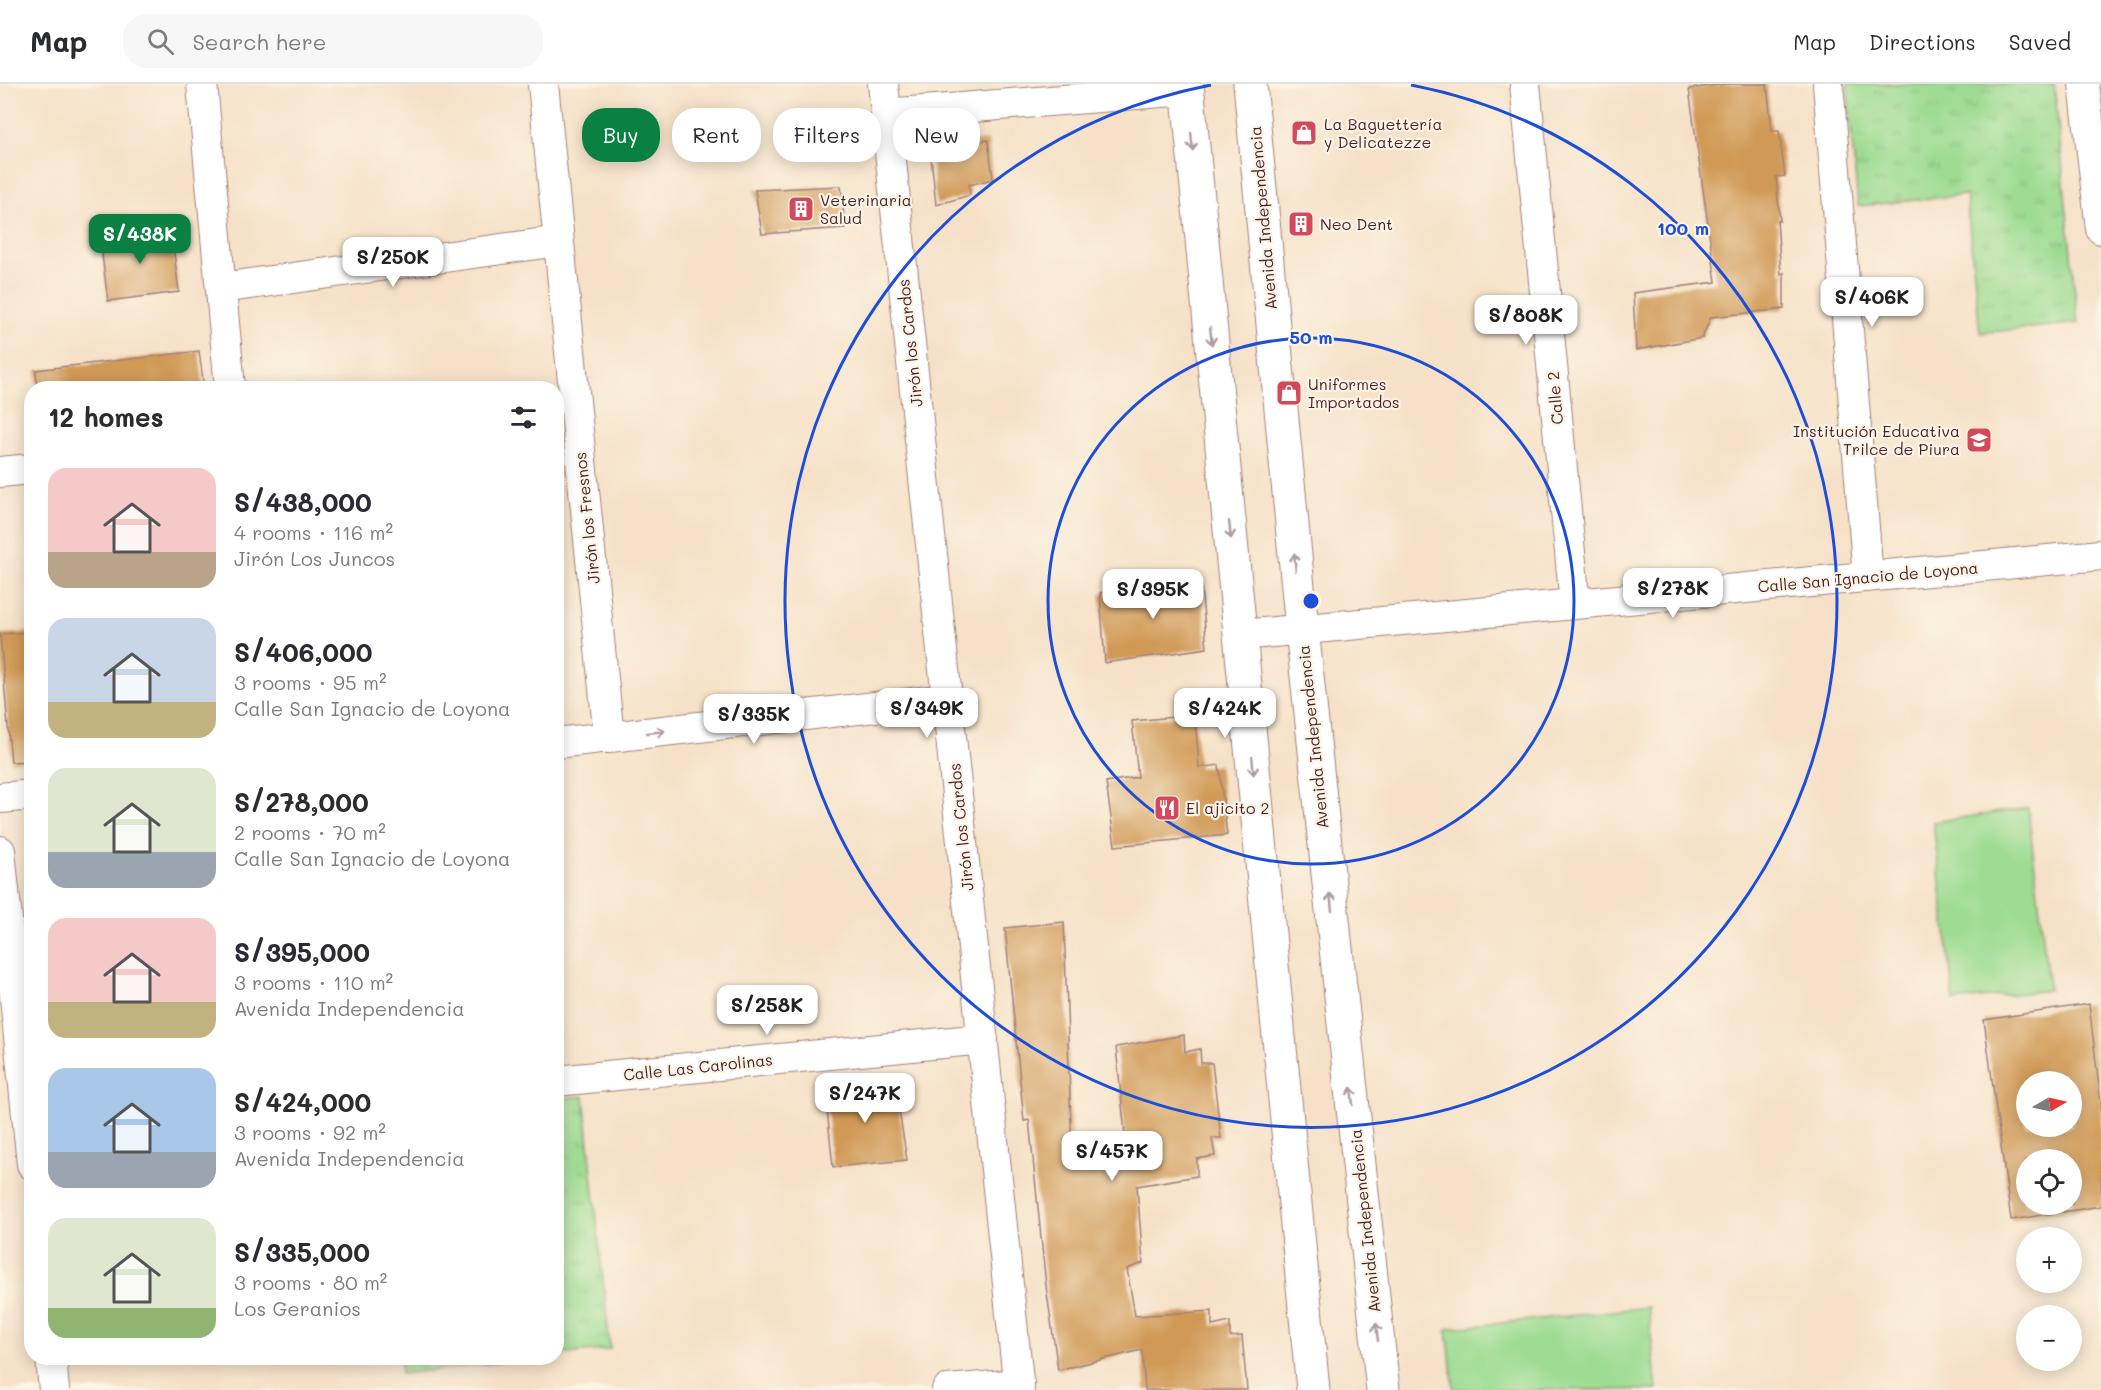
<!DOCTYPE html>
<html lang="en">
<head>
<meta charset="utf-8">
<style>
  :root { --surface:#fff; --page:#f7f7f7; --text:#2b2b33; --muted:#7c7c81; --line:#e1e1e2; --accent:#0b8043 }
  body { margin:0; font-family:Mali,sans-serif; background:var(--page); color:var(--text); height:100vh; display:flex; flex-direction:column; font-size:22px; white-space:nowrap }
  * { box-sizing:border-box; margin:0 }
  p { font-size:20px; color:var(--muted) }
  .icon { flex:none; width:33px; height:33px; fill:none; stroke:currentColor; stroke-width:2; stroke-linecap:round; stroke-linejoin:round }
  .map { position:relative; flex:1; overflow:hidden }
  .sheet { position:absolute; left:24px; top:297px; width:540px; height:984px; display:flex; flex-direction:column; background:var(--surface); border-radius:24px; box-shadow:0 3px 15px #0003 }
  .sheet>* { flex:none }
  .banner { position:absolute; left:582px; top:24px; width:570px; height:54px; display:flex; gap:12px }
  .needle { width:39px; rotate:81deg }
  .buttons { position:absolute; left:2016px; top:987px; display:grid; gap:12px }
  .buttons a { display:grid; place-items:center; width:66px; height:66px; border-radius:50%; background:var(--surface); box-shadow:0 3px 15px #0003; font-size:30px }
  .price { position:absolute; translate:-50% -51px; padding:0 14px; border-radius:12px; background:#fff; color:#222; font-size:20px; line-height:39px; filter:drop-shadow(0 2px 3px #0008) }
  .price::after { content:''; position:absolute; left:50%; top:36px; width:18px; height:14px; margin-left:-9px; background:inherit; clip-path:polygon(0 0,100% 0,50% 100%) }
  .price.active { background:var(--accent); color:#fff }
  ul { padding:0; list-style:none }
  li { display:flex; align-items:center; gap:18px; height:150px; padding:0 24px }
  li span { display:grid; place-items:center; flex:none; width:168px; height:120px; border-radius:18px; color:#555 }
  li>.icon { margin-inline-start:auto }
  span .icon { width:72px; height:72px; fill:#fffc; stroke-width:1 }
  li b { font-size:26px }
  h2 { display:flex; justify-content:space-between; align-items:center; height:72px; padding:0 24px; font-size:26px }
  .chip { padding:0 21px; border-radius:24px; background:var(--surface); box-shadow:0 3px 15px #0003; font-size:21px; line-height:54px }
  .chip.active { background:var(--accent); color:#fff }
  header { display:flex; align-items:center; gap:36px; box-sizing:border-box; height:84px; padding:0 30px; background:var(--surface); border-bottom:2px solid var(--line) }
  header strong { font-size:28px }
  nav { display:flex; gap:33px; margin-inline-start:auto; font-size:21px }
  .search { width:420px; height:54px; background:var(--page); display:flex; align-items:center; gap:15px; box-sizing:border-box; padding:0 21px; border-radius:24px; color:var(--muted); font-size:22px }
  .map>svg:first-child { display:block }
  .grass { fill:url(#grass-tufts); stroke:#747e5e; stroke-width:1.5 }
  .pitch { fill:#9ddc92; stroke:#747e5e; stroke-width:1.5 }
  .building { fill:#d09955; fill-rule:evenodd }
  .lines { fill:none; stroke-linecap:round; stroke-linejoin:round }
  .street-casing { stroke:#a0807a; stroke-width:32 }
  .secondary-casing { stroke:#a0807a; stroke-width:35 }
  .street { stroke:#fff; stroke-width:30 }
  .secondary { stroke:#fff; stroke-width:33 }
  .oneway { stroke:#ae9aa0 }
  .ring { fill:none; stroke:#1d4ed8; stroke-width:3 }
  .labels { text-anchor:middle; stroke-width:4.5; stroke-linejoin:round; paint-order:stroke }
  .poi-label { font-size:16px; fill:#4a1f2b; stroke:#fcf5e5; text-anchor:start }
  .street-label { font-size:16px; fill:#4a1f2b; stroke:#fcf5e5 }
  .centre { fill:#1d4ed8; stroke:#fcf5e5; stroke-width:3 }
  .ring-label { font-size:18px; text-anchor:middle; font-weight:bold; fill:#1d4ed8; stroke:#fcf5e5; stroke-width:4.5; stroke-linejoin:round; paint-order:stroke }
</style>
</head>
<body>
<header>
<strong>Map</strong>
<div class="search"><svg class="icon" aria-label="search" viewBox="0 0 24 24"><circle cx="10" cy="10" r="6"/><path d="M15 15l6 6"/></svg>Search here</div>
<nav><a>Map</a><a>Directions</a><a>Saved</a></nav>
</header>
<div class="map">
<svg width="2101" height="1306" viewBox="0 0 2101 1306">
  <defs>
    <pattern id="grass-tufts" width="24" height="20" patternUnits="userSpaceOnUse" patternTransform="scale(1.5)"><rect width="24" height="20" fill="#9ddc92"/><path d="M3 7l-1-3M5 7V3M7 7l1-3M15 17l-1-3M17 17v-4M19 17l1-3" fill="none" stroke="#89bc7e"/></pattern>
  </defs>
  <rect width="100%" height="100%" fill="#fcf5e5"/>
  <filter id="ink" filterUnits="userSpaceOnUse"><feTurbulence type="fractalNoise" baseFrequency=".0167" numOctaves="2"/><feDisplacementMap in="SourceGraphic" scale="12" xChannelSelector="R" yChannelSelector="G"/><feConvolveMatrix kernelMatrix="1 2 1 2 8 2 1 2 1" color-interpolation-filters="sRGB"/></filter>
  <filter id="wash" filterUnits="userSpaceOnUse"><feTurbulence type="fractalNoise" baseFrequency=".008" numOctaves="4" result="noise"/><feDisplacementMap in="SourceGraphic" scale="24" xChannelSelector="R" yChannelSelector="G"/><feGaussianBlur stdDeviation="1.35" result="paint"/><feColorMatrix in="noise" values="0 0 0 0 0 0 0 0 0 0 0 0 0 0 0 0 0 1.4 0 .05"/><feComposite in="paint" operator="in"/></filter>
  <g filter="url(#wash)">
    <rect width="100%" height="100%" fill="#f6e1c8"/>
    <!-- grass -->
    <path class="grass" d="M1847,0H2054L2078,239L1980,249L1966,111L1858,122Z
      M584,1012L610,1265L557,1271V1015Z
      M400,1274H539L401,1290Z"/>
    <!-- pitch -->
    <path class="pitch" d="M2028,724L2049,906L1954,917L1933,738Z
      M1648,1223L1657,1306H1454L1447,1245Z"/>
    <g id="blocks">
      <!-- building -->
      <path class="building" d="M1726,0H1767L1772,47H1779L1785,92L1776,93L1780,137H1777L1781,190L1784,189V225L1711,233L1702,254L1636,266L1633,209L1716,198L1689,5Z
        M988,56L993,95L969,101L970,111L936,121L930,63Z
        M841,102L845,144L762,150L755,106Z
        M171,145L179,208L108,217L100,155Z
        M199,267L204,304H37L36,286Z
        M1200,493L1207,564L1105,579L1100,509Z
        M32,548V677L11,678L0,550Z
        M1195,631L1199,684L1219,681L1227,751L1115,762L1106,698L1138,693L1132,637Z
        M1064,838L1072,1072L1127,1069L1116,963L1184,951L1185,968L1200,965L1201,979H1212L1221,1054H1212L1215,1072L1197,1075V1092L1137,1102L1143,1179L1127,1185L1135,1232L1212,1227V1242L1230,1238V1253L1242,1252L1247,1306H1145L1142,1266L1058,1286L1046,1202L1029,1036L1024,1037L1005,844Z
        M2089,920L2101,1020V1122L2011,1136L1984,936ZM2026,998H2072V1042H2026ZM2026,1076H2072V1120H2026Z
        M894,995L907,1076L833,1083L825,1006Z"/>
    </g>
  </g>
  <g filter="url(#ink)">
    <use href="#blocks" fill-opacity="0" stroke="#a0807a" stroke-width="1.5"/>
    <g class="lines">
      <!-- street casing -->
      <g class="street-casing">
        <path id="street" d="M202,0L230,304
          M543,0L609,654
          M883,0L1019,1306
          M1525,0L1575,520
          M1828,0L1868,493
          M2084,0L2101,145
          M886,30L1187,6
          M221,204L559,157
          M0,388L32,385
          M1241,551L2101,471
          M556,659L947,615
          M0,714L32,711
          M0,767L32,1080
          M556,997L983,955
          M51,1274L54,1306
          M947,1306L1019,1300"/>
      </g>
      <!-- secondary casing -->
      <g class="secondary-casing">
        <path id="secondary" d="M1187,0L1313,1306
          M1250,0L1302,545L1383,1306"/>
      </g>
      <!-- street -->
      <use href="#street" class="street"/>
      <!-- secondary -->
      <use href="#secondary" class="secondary"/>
    </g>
    <!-- one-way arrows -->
    <defs><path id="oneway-shaft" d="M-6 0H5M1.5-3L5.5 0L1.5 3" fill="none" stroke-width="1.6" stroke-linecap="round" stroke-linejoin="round" transform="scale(1.5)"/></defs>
    <g class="oneway">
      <use href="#oneway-shaft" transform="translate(1192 58) rotate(84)"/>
      <use href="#oneway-shaft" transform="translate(1211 252) rotate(84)"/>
      <use href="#oneway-shaft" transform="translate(1230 446) rotate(84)"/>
      <use href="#oneway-shaft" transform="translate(1295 478) rotate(-95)"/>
      <use href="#oneway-shaft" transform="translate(656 648) rotate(-6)"/>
      <use href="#oneway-shaft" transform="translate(1253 682) rotate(85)"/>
      <use href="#oneway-shaft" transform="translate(1331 818) rotate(-96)"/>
      <use href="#oneway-shaft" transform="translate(1352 1012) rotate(-96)"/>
      <use href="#oneway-shaft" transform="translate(1377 1248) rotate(-96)"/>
    </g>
  </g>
  <!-- distance rings -->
  <g class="ring">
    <circle cx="1311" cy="517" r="263"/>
    <path d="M1411 1A526 526 0 1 1 1211 1"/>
  </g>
  <!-- icons -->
  <defs>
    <g id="shop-square" transform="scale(1.35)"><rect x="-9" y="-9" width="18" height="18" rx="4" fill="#d1495b" stroke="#fcf5e5"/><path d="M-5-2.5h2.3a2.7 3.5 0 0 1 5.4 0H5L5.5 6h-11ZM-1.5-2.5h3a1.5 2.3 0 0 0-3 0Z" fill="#fff"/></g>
    <g id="building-square" transform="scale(1.35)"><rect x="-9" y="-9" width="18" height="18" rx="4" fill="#d1495b" stroke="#fcf5e5"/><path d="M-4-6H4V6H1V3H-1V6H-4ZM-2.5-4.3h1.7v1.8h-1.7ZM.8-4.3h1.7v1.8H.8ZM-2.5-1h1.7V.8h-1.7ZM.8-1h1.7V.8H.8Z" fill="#fff"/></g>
    <g id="school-square" transform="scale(1.35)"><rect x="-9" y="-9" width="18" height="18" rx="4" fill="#d1495b" stroke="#fcf5e5"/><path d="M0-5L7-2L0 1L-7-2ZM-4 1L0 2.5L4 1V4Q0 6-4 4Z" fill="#fff"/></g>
    <g id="restaurant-square" transform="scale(1.35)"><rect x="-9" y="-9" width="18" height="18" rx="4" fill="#d1495b" stroke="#fcf5e5"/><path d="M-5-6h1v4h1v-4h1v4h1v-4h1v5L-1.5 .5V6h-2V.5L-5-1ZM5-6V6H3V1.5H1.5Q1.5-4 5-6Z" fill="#fff"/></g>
  </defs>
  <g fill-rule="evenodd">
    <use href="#shop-square" x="1304" y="49"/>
    <use href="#building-square" x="801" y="125"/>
    <use href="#building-square" x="1301" y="140"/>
    <use href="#shop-square" x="1289" y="309"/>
    <use href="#school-square" x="1979" y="356"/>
    <use href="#restaurant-square" x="1167" y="724"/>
  </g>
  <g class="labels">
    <!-- poi labels -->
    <g class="poi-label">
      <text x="1324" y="46">La Baguettería<tspan x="1324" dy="18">y Delicatezze</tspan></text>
      <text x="820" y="122">Veterinaria<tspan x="820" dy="18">Salud</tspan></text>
      <text x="1320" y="146">Neo Dent</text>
      <text x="1308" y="306">Uniformes<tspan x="1308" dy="18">Importados</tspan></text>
      <text x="1960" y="353" text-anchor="end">Institución Educativa<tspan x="1960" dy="18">Trilce de Piura</tspan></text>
      <text x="1186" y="730">El ajicito 2</text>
    </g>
    <!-- street labels -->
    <g class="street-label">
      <text transform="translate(1263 134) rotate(-95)" y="6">Avenida Independencia</text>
      <text transform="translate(910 259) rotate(-96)" y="6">Jirón los Cardos</text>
      <text transform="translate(1555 314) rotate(-95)" y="6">Calle 2</text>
      <text transform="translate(587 434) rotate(-96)" y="6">Jirón los Fresnos</text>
      <text transform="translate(1868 493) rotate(-5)" y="6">Calle San Ignacio de Loyona</text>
      <text transform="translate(1313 653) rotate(-96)" y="6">Avenida Independencia</text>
      <text transform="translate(961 743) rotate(-96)" y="6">Jirón los Cardos</text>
      <text transform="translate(698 983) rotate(-6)" y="6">Calle Las Carolinas</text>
      <text transform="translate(1365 1137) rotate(-96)" y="6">Avenida Independencia</text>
    </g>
  </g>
  <circle cx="1311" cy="517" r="9" class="centre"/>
  <g class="ring-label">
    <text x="1683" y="151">100 m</text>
    <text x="1311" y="260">50 m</text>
  </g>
</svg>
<div class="buttons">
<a><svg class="needle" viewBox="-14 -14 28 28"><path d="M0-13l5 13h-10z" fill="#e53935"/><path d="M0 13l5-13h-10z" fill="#7c7c81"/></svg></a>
<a><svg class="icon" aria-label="locate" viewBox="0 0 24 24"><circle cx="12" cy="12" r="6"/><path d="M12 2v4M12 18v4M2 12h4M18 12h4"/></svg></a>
<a>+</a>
<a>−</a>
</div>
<b class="price active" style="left:140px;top:181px">S/438K</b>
<b class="price" style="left:393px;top:204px">S/250K</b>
<b class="price" style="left:1872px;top:244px">S/406K</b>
<b class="price" style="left:1526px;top:262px">S/808K</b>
<b class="price" style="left:1673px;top:535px">S/278K</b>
<b class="price" style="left:1153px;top:536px">S/395K</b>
<b class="price" style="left:927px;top:655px">S/349K</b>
<b class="price" style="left:1225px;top:655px">S/424K</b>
<b class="price" style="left:754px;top:661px">S/335K</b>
<b class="price" style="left:767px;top:952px">S/258K</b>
<b class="price" style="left:865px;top:1040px">S/247K</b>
<b class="price" style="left:1112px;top:1098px">S/457K</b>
<div class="banner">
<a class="chip active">Buy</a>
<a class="chip">Rent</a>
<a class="chip">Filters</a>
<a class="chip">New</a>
</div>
<section class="sheet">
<h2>12 homes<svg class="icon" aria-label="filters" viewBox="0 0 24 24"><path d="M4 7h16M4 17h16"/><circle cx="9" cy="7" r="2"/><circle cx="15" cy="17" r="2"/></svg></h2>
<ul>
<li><span style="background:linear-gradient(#f6c9c9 70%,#b9a48a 0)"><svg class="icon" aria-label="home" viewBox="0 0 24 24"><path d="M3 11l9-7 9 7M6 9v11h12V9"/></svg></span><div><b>S/438,000</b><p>4 rooms · 116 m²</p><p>Jirón Los Juncos</p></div></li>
<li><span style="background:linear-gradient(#c9d6e8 70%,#c2b280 0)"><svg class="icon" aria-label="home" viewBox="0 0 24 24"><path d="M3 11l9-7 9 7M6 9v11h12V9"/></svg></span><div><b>S/406,000</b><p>3 rooms · 95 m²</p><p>Calle San Ignacio de Loyona</p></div></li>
<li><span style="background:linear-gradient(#dfe7d0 70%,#9aa5b1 0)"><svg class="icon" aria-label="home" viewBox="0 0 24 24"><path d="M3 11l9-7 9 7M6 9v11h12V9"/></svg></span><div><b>S/278,000</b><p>2 rooms · 70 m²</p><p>Calle San Ignacio de Loyona</p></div></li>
<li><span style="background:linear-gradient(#f6c9c9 70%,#c2b280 0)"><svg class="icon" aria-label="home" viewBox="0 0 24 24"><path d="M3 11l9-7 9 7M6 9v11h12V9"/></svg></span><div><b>S/395,000</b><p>3 rooms · 110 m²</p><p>Avenida Independencia</p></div></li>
<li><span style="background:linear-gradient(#a9c7e8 70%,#9aa5b1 0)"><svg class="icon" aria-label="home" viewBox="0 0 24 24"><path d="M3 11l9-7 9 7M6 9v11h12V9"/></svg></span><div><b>S/424,000</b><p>3 rooms · 92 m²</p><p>Avenida Independencia</p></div></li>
<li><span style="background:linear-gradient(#dfe7d0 75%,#8fb573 0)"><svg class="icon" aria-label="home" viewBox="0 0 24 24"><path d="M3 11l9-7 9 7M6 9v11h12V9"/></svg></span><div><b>S/335,000</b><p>3 rooms · 80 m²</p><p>Los Geranios</p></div></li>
</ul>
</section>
</div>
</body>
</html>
